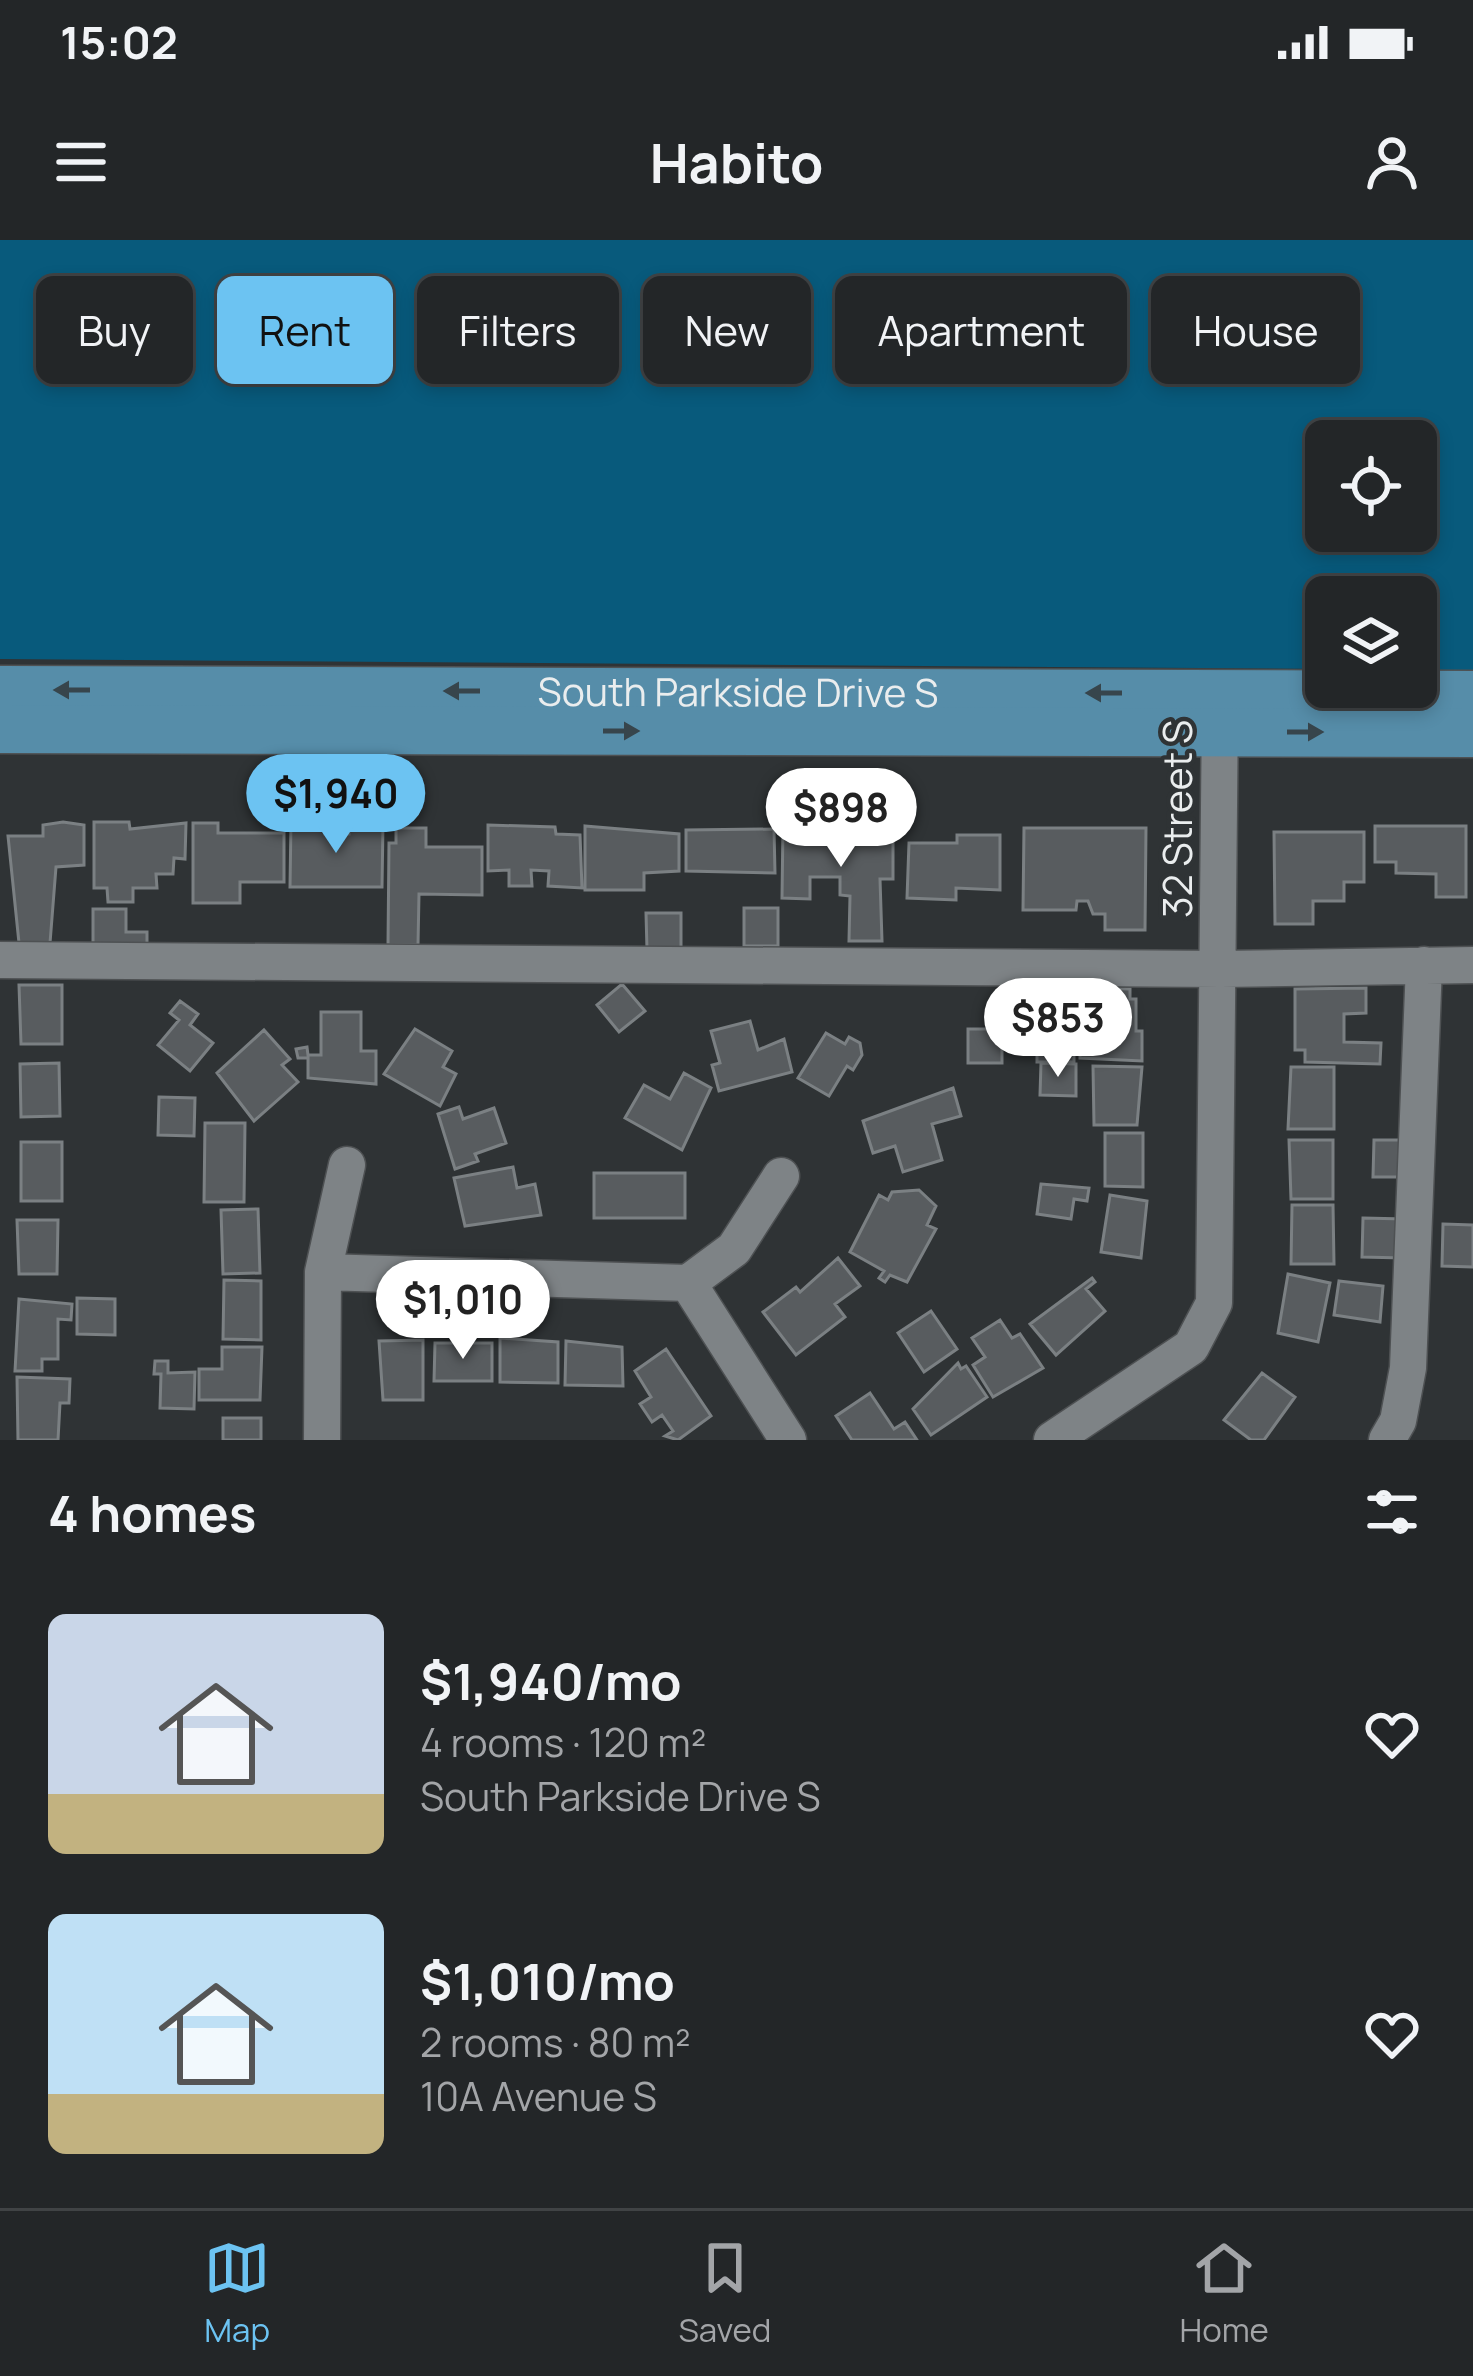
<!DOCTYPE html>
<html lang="en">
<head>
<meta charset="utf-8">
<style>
  :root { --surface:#232628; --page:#2f3234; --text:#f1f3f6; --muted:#a3a5a8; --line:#404345; --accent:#6cc3f2 }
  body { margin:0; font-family:Manrope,sans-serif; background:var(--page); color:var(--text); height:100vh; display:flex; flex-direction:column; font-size:45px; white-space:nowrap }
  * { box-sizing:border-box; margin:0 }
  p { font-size:39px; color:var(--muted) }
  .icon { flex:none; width:66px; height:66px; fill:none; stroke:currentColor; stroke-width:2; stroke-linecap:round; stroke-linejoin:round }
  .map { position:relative; height:1200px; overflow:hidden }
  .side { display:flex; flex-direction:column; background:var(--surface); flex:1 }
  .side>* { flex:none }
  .banner { position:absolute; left:36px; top:36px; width:1401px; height:108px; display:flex; gap:24px }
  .controls { position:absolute; left:1305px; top:180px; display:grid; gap:24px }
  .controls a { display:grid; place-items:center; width:132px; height:132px; border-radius:18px; background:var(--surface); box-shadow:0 6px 18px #0003,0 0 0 3px var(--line); font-size:60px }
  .price { position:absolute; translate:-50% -102px; padding:0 27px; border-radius:42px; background:#fff; color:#222; font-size:39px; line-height:78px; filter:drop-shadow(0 3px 6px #0008) }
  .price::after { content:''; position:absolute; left:50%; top:72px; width:36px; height:27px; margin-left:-18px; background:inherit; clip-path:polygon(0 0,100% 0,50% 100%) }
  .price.on { background:var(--accent); color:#111 }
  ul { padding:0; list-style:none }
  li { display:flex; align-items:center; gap:36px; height:300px; padding:0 48px }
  li span { display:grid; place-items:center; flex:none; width:336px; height:240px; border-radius:18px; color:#555 }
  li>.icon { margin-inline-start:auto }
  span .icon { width:144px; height:144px; fill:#fffc; stroke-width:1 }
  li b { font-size:51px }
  h2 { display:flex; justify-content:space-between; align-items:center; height:144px; padding:0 48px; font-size:51px }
  .pill { padding:0 42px; border-radius:18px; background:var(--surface); box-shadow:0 6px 18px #0003,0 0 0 3px var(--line); font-size:42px; line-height:108px }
  .pill.on { background:var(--accent); color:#111 }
  .status { display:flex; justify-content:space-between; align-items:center; height:84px; padding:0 60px; background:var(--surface); direction:ltr }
  .status svg { height:33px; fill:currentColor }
  header { display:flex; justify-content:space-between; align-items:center; height:156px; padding:0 48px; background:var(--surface); font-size:54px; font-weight:700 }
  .dock { display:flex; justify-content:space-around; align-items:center; height:168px; border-top:3px solid var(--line); background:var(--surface); font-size:33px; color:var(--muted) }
  .dock a { display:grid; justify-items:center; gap:6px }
  .dock .on { color:var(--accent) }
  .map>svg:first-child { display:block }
  .green { fill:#085a7c; fill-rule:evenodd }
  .building { fill:#585c5f; stroke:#7b8083; stroke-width:3 }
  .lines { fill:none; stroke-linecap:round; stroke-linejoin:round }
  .minor-casing { stroke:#4e5153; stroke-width:39 }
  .major-casing { stroke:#4e5153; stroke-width:51 }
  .minor { stroke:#7e8386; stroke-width:36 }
  .major { stroke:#568da9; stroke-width:48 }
  .oneway { fill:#37454c }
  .labels { text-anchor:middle; stroke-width:9; stroke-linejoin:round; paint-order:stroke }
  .street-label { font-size:39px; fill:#eaedee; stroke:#2f3335 }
</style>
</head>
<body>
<div class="status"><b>15:02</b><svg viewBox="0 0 49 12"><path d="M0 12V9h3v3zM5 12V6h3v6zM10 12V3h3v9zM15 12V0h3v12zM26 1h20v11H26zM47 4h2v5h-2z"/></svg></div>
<header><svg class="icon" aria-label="menu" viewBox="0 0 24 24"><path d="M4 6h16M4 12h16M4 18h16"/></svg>Habito<svg class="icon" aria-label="person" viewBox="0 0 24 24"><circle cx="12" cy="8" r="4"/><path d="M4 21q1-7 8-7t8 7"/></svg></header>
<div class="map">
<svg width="1473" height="1200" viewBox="0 0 1473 1200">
  <rect width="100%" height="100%" fill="#2f3335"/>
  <!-- green -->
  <path class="green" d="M0,0H1473V430H1416V357H1326V429L0,419ZM1326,201H1416V291H1326Z"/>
  <!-- building -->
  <path class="building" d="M63,582L84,585V625L56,627L50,703H19L8,596H43V585Z
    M94,582H129L130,589L186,583L185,619L174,618L173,634H156L157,648H133V662H108L107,648H94Z
    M291,582H325V594H349V583L383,584L382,647H290Z
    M193,583H218V593H284V642H240V663H193Z
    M488,585L555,587L556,594L580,595L582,648L548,646L549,631L531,630L532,646H509V630L488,631Z
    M783,585L893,591V639H880L882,701H849L850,656L840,655V637H810V659L782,658Z
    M585,586L679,594V631L644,633V650H585Z
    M1375,586H1466V657H1436V634L1396,633V622H1375Z
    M396,588H426V607H482V655L419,654L418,705H388L389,603H396Z
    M1024,588H1146L1145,690H1105V674H1093L1088,661H1077L1076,670H1023Z
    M774,589L775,633L686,631V590Z
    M1274,592H1364V642H1344V661H1313V684H1275Z
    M957,595H1000V650L956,648V660L907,658L909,603H957Z
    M744,668H778V706H744Z
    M93,669H126V692H147V706H93Z
    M646,673H681V710H647Z
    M622,744L645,771L619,792L597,765Z
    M19,745H62V804H21Z
    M1096,748L1130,749V759H1136V791H1142V821L1080,818V797H1092Z
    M1366,748V773L1344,774V802L1381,803L1380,824L1305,822V810H1295V749Z
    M180,761L198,774L190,785L213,803L190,831L158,805L179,780L170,773Z
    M321,772H361V811H376V844L308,838V818H298L296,809L307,807L308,815H321Z
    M750,781L758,810L784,799L792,832L719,851L712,825L720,823L711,791Z
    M1037,785H1074V822H1037Z
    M415,789L452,811L443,827L456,834L440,866L384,834Z
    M968,789H1002V823H968Z
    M264,790L290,819L282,825L298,842L254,881L217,833Z
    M826,793L845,804L849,797L860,803L862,815L853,830L847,826L829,856L798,838Z
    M59,823L60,876L21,877L20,824Z
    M1041,823L1076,824V856L1040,855Z
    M1093,826L1142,827L1137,885H1094Z
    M1291,827H1334V889H1288Z
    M684,833L711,848L682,910L625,878L644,845L670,859Z
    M953,848L961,876L932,884L942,920L903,932L895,906L873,913L863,881Z
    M159,857L195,858L194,896L158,895Z
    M459,867L463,879L494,868L506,903L475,914L478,921L455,929L438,874Z
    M205,883H245L244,962H204Z
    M1105,893H1143V947L1105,946Z
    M1289,900H1333V959H1291Z
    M1374,900H1406L1405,937H1373Z
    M21,902H62V961H21Z
    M513,927L517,948L535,944L541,975L465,986L454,938Z
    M594,933H685V978H594Z
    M1041,944L1089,948L1087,961L1074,959L1071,979L1037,974Z
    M919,950L936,966L927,985L936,989L907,1042L890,1035L885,1042L879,1038L884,1031L850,1012L879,955L888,960L892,952Z
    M1110,955L1147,961L1141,1018L1101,1012Z
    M1292,965H1333L1334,1024H1291Z
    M258,969L260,1033L223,1034L221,970Z
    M1363,978L1404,979L1403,1018L1362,1017Z
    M17,980H58L57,1034H19Z
    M1443,984L1473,985V1027L1442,1026Z
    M838,1018L860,1046L835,1064L845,1077L796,1115L763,1072L796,1047L800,1052Z
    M1288,1034L1330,1043L1318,1102L1278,1093Z
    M1092,1038L1095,1042L1086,1049L1105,1071L1056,1115L1030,1084Z
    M224,1040L261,1041V1100L223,1099Z
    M1339,1041L1383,1046L1380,1082L1334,1075Z
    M77,1058L115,1059V1095L77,1094Z
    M19,1059L72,1064L71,1080L58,1079V1119H42V1131H15Z
    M931,1071L957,1109L924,1132L898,1093Z
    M1000,1080L1012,1098L1020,1094L1043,1128L993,1157L973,1125L985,1117L972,1098Z
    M500,1098L558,1102V1143L500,1142Z
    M423,1100V1160H383L379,1101Z
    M566,1101L622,1107L623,1146L565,1145Z
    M435,1103H492V1141H434Z
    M222,1107H262L260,1160H199V1129H222Z
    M666,1109L711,1176L678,1200L665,1196L673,1191L662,1175L652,1182L640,1164L651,1157L635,1131Z
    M155,1121H168V1133L195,1132L194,1169L160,1168L161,1134H154Z
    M958,1123L961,1129L966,1126L987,1157L931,1195L913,1169Z
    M1262,1133L1295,1157L1264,1200H1251L1224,1180Z
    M17,1137L70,1139L69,1163H60L58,1200H18Z
    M870,1153L894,1189L905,1182L917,1200H852L836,1176Z
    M223,1178H261V1200H223Z"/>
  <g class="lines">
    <!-- minor casing -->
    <g class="minor-casing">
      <path id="minor" d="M0,720L1221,729L1473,725
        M323,1032L688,1043L734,1009L781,936
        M688,1043L788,1200
        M322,1200L323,1032L347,925
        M1052,1200L1191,1107L1214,1063L1220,467
        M1387,1200L1398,1181L1408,1128L1424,725"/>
    </g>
    <!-- major casing -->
    <g class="major-casing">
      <g id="major">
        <path id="s1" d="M0,450L1473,455"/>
        <path d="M0,489L1473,493"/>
      </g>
    </g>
    <!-- minor -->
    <use href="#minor" class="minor"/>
    <!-- major -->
    <use href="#major" class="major"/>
  </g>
  <!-- one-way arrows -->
  <defs><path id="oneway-solid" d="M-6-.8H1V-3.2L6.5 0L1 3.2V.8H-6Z" transform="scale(3)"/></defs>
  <g class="oneway">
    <use href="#oneway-solid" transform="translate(72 450) rotate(-180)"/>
    <use href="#oneway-solid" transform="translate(462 451) rotate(-180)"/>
    <use href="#oneway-solid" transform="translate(1104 453) rotate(-180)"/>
    <use href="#oneway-solid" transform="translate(621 491)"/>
    <use href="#oneway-solid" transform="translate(1305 492)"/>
  </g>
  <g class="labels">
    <!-- street labels -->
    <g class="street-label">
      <text dy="14" stroke="none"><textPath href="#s1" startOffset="738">South Parkside Drive S</textPath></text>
      <text transform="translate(1178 579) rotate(-90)" y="14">32 Street S</text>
    </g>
  </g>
</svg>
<div class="controls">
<a><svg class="icon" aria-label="locate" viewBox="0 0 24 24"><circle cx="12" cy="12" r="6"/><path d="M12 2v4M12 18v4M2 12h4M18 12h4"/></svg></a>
<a><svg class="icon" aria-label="layers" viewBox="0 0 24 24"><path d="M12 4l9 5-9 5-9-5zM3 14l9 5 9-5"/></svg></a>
</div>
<b class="price on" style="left:336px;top:616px">$1,940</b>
<b class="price" style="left:841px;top:630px">$898</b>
<b class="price" style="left:1058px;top:840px">$853</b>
<b class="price" style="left:463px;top:1122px">$1,010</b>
<div class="banner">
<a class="pill">Buy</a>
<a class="pill on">Rent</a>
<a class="pill">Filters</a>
<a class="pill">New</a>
<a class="pill">Apartment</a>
<a class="pill">House</a>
</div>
</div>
<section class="side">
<h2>4 homes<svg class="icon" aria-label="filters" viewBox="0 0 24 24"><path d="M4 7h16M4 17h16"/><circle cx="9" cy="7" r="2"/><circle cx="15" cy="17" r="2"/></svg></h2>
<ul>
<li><span style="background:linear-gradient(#c9d6e8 75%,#c2b280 0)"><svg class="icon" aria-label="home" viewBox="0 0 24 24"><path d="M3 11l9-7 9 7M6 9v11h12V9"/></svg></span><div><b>$1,940/mo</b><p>4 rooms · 120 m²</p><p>South Parkside Drive S</p></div><svg class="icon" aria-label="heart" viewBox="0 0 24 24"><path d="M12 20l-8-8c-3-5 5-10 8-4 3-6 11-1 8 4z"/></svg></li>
<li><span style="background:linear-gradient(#bfe0f5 75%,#c2b280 0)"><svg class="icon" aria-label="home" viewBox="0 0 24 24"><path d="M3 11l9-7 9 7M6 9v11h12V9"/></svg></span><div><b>$1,010/mo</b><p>2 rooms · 80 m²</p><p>10A Avenue S</p></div><svg class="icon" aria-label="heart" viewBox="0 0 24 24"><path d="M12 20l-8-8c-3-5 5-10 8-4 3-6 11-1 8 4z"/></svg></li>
</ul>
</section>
<nav class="dock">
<a class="on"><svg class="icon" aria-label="map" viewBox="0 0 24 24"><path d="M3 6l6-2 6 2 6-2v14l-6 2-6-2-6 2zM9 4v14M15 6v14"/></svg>Map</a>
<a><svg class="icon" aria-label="saved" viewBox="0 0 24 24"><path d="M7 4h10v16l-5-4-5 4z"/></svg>Saved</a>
<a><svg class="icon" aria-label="home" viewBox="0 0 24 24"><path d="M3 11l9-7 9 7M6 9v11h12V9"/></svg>Home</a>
</nav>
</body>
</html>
